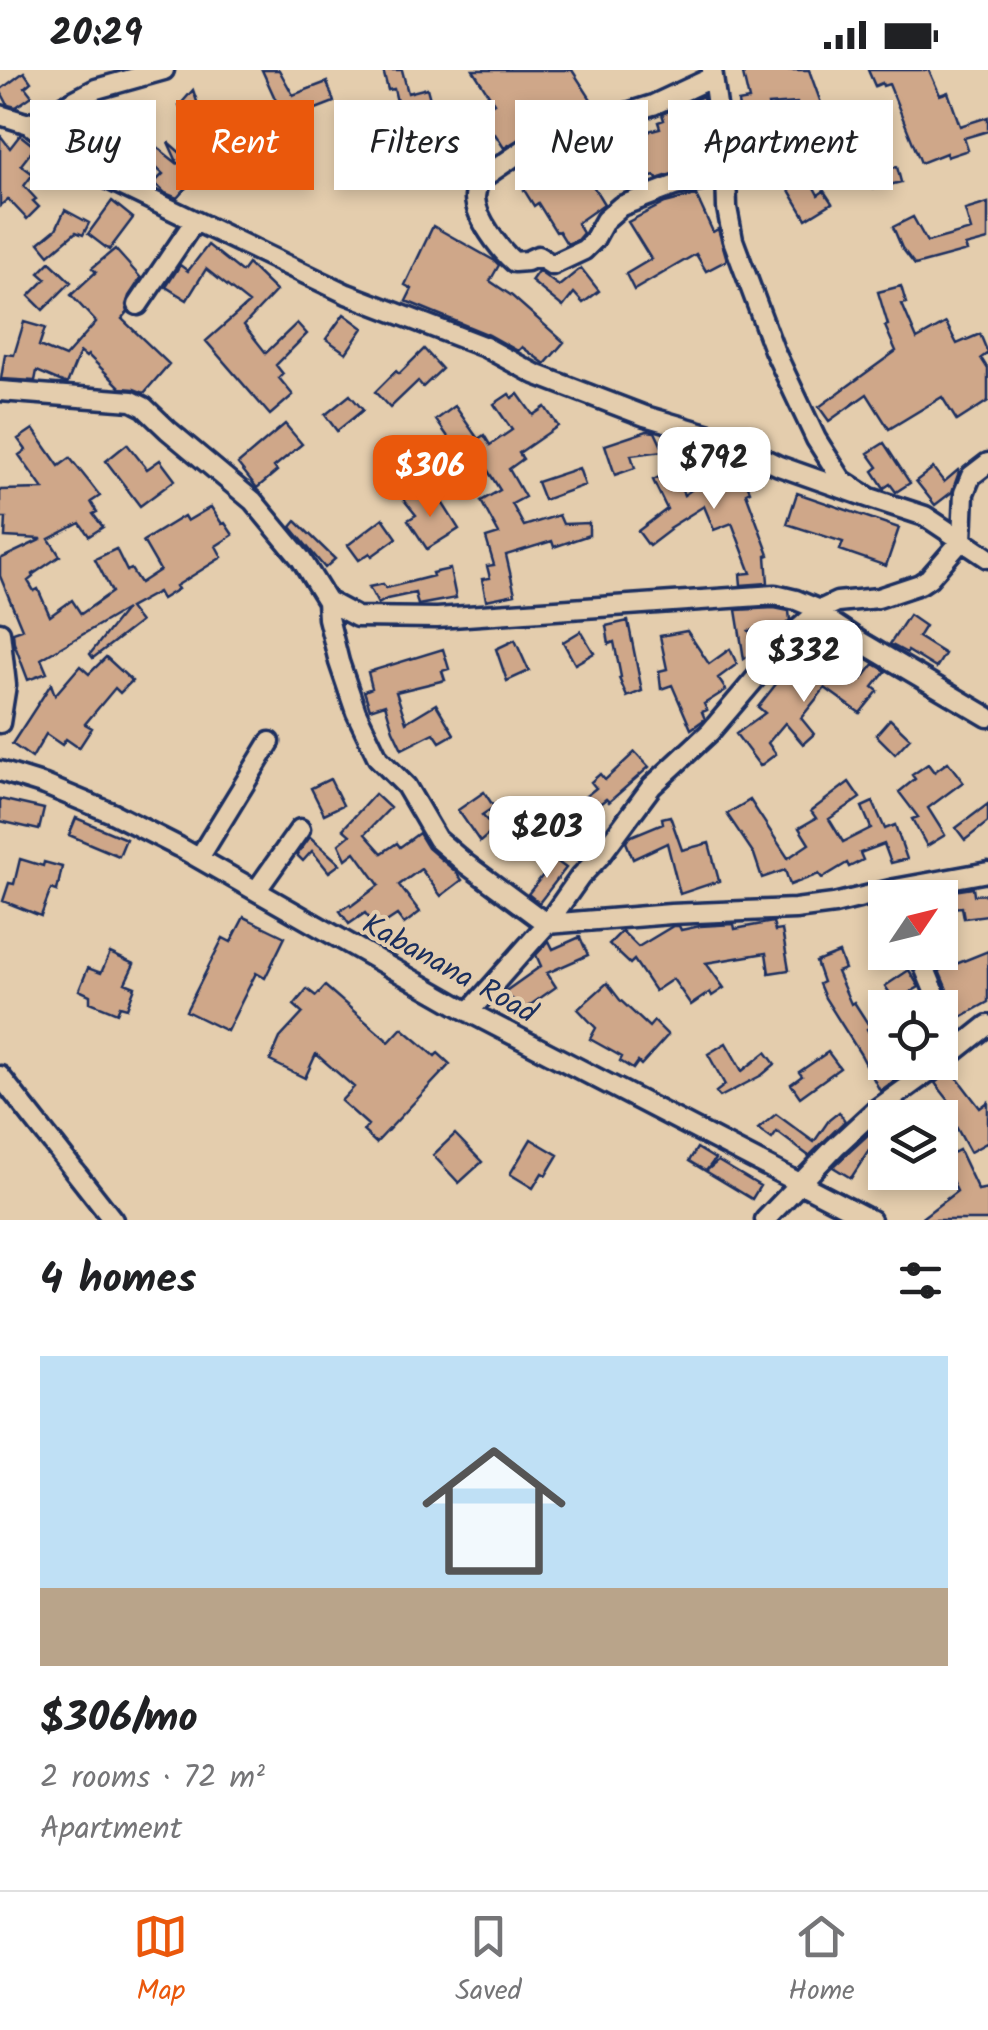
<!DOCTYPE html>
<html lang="en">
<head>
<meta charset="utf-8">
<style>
  :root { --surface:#fff; --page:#f2f2f2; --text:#202124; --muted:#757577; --line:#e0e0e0; --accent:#ea580c }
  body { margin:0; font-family:Kalam,sans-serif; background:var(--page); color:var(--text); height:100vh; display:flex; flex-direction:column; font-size:38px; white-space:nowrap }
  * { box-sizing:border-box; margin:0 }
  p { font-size:32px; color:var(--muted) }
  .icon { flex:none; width:55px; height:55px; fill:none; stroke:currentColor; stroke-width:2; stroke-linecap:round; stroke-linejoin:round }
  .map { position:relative; height:1150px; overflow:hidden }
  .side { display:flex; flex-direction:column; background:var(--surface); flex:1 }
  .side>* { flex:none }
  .hud { position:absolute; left:30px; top:30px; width:930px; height:90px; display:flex; gap:20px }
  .needle { width:65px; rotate:55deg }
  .buttons { position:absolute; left:868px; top:810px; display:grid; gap:20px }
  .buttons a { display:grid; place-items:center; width:90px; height:90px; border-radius:0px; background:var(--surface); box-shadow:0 5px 15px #0003; font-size:50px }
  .price { position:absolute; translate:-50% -85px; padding:0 22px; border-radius:20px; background:#fff; color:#222; font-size:32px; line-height:65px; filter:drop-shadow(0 2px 5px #0008) }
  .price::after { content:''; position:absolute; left:50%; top:60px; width:30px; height:22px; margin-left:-15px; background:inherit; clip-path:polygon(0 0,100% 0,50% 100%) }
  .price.current { background:var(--accent); color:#fff }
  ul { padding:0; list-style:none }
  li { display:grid; align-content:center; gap:20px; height:530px; padding:0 40px }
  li+li { border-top:2px solid var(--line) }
  li span { display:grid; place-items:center; height:310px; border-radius:0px; color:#555 }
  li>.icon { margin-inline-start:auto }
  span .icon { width:180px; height:180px; fill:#fffc; stroke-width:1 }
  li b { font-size:42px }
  h2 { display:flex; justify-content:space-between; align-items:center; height:120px; padding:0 40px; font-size:42px }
  .chip { padding:0 35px; border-radius:0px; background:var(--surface); box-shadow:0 5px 15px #0003; font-size:35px; line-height:90px }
  .chip.current { background:var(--accent); color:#fff }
  .status { display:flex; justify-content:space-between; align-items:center; height:70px; padding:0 50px; background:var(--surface); direction:ltr }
  .status svg { height:28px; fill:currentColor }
  .menu { display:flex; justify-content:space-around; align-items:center; height:140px; border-top:2px solid var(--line); background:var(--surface); font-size:28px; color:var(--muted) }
  .menu a { display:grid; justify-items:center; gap:5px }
  .menu .current { color:var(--accent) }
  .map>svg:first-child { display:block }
  .building { fill:#cfa789; stroke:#1b2f5e; stroke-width:2.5 }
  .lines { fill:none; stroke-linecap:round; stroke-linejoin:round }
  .minor-casing { stroke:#1b2f5e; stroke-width:25 }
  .minor { stroke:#e4cdad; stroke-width:18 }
  .labels { text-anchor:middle; stroke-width:8; stroke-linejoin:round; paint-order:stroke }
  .street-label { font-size:30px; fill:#1b2f5e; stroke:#e4cdad }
</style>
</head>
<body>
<div class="status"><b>20:29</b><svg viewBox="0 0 49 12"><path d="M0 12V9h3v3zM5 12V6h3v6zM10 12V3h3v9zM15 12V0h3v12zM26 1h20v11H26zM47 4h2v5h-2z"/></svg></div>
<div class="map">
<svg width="988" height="1150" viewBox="0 0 988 1150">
  <rect width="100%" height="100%" fill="#e4cdad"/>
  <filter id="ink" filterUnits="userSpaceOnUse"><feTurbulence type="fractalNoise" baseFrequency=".01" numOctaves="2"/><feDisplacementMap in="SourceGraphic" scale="20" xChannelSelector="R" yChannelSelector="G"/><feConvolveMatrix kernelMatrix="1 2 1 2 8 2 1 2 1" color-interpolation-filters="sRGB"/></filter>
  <g filter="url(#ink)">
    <!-- building -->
    <path class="building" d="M262,0H279L293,25L327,12L334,32L308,42L307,39L267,57L286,84L258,105L240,80L223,93H218L182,43L179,36L193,20L202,46L206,43L216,59L249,35L255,43L277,33Z
      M383,0H402L408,23L427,18L431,33L424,35L445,68L482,46L480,42L494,33L473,0H572L594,34L580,42L550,50L504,78L495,64L447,92L446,89L402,114L388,90L415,75L399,50L401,49L394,19L388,20Z
      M742,0H809L825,44L804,52L797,33L768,35L770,45L764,46L768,85L778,80L787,99L768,109L751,70L743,71L738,32L749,30Z
      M868,0H929L940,25L948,22L960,56L988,47V61L964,68L968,80L947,87L946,83L921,93L889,14L883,16L882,13L875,16Z
      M24,2L31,12L25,17L32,26L16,37L8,35L0,20Z
      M703,26L707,56H705L712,91L657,109L655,106L644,109L642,98L593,116L604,134L577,153L583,163L577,170L567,174L559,161L556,162L538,133L534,136L524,120L551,103L539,84L560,73L568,71L572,78L612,64L614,70L660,58L658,52L664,50L662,44Z
      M97,32L123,63L129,55L178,94L168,72L201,101L177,128L165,123L154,113L163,104L136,79L124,94L89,68L81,74L65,55L76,46L78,49Z
      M0,65L10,78L20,65L35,77L21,95L33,104L24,116L36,129L33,131L39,137L27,149L8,129L0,136Z
      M886,82L890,98L897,97L901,112L874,119L866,87Z
      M809,108L818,125L824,121L832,133L806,149L786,115L797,109L800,114Z
      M696,125L713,162L718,159L727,190L706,201L696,184L634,220L626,204L651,189L628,152L665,133Z
      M112,131L133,148L109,180L88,164Z
      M988,133V170L965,176L967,181L915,195L902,178L893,157L913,147L927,172L971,160L965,140Z
      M65,140L89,153L83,165L76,162L49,185L39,173L56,159Z
      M433,156L495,191L499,195L490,211L512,226L564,272L545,294L522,277L518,281L489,265L406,231L412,219L405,215Z
      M208,175L242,202L248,194L276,221L244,255L266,283L297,253L307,264L276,295L283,304L279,308L293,325L270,345L206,271L249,233L206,199L187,230L166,217L180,195L188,201Z
      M115,179L141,208L129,226L126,235L128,242L122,249L169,294L144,323L134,319L121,318L88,285L86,287L80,282L67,314L37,301L35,311L1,309L5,284L14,285L24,252L45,258L39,276L65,287L96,252L71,225L96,202L92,198Z
      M50,192L71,212L43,240L29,226L46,209L39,203Z
      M581,198L599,221L583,233L574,223L563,237L531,211L538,201L559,216Z
      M901,216L906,233L902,234L917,269L946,253L957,274L980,264L988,283L981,288L988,299V331L957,351L942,327L889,359L867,324L829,351L819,337L896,281L885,256L888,255L878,222Z
      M344,244L363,258L346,283L326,269Z
      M424,279L442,299L423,317L418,311L390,338L375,322L396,301L399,304Z
      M509,324L512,328L518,324L533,345L545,337L558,356L519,383L523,389L509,399L525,427L512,434L524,456L559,445L563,454L589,453V465L554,477L552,471L506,485L515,524L486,530L482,509L490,508L487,496L494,495L486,468L499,464L481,431L500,420L480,388L451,407L442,392L458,381L436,350L455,336L478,369L484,365L490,375L512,360L494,334Z
      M350,325L363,340L337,361L325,345Z
      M285,354L302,374L274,397L277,401L257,418L238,394Z
      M33,359L59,396L70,388L90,413L100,426L91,432L97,442L93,444L103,457L89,466L80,453L49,469L60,486L32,505L33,507L28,511L34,521L38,519L50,546L72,530L81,544L112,522L95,489L116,479L127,501L131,499L140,513L160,500L143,471L184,446L187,451L211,437L222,454L225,453L233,465L216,476L222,487L176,516L178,519L162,529L158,522L129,538L140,552L93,588L90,584L126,539L41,589L47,603L28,610L14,573L13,562L22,559L0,506V489L42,469L5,467L6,448H0V420L43,419L19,385L26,380L18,369Z
      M647,361L655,362L664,381L631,385L635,398L615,405L605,375Z
      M884,373L910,413L896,422L890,414L884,418L873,401L878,397L868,383Z
      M127,374L147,399L160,390L175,410L140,436L106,391Z
      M709,381L740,411L745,409L750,421L746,423L769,485L766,486L768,513L741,515L740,504L751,503L732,453L714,460L704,436L669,458L670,460L649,476L638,461L667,439L653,410L673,400L684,425L709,407L692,391Z
      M579,398L585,415L544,430L537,412Z
      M933,398L944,412L958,400L959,402L952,422L935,435L916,411Z
      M417,420L430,436L440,429L459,459L427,479L408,450L416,445L404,430Z
      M797,423L899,458L886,496L840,480L843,472L787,454Z
      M383,448L397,468L372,486L370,483L359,490L348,475Z
      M296,451L335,489L325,498L291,457Z
      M450,499L456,528L418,535L415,523L387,529L378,534L369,517L383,514L386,518L433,506L432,503Z
      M774,538L789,541L790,550L785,555L749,561L761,577L744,589L736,540Z
      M909,545L925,556L918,567L945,584L936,598L908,581L907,583L890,574Z
      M628,551L642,621L627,627L619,608L621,607L614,572L609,574L606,556Z
      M581,561L594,583L575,594L563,572Z
      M687,561L709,594L730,579L737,594L718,608L726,620L704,634L707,640L702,642L705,649L691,659L672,615L661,619L659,601L667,599L660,566Z
      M515,570L529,601L507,611L496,579Z
      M443,579L449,599L442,601L445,610L396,622L406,652L436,634L454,664L440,672L434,663L402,679L393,660L385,634L370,639L364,621L372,618L368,602Z
      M106,587L132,611L120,623L115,618L85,654L92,658L79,678L66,669L62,675L46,664L32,688L12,674L51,614L55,625L80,596L89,604Z
      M804,592L828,612L842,594L862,609L874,594L886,601L873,617L878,621L860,643L825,618L801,648L814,664L803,674L785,653L768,673L776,684L760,696L736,664L765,643L758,637L787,600L793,605Z
      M890,649L910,668L895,684L876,665Z
      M635,682L649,697L609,732L606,729L596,737L586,726L596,718L591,712L600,704L605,710Z
      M948,692L963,712L928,738L945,765L927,776L912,749L918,747L899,722L915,709L912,705L928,694L934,702Z
      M330,709L343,735L324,744L311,718Z
      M849,712L860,728L829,749L843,772L871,758L862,737L873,732L885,759L895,755L907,789L891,793L884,774L860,783L863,790L849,797L847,793L822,808L819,804L790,815L785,800L762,808L754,784L727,744L750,730L788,788L809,774L799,758L816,748L811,741Z
      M484,722L494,737L482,745L495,759L480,772L458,740Z
      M375,724L390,738L365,764L382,783L397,773L400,777L419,763L428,778L456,802L462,810L441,826L421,799L399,815L420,842L404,854L397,845L377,858L365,843L349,854L340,841L350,834L351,836L379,815L355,782L346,789L339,774L350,765L343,759Z
      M0,729L44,739L39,760L0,751Z
      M988,734V752L965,770L956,758Z
      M670,746L682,780L709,773L719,811L680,824L667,773L633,789L626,772L629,767L663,753L662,748Z
      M76,748L126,769L119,786L69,765Z
      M310,767L340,794L329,802L312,781L303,791L297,785Z
      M20,789L43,796L44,792L62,797L57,821L51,819L41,846L3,831L9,813L14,814Z
      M555,790L566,798L539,833L528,824Z
      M973,818L974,825L988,824V845L964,848L962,837L940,839V823Z
      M244,847L285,867L265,908L256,903L227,961L186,941L223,868L231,872Z
      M773,852L775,861L782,860L789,900L769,903L766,883L706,893L724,918L712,926L710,922L691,935L673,909L655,921L634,890L630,894L609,874L622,861L638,877L673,856H679L681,860L700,856L734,854L735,859Z
      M580,867L588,885L547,903L556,917L526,938L503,923L541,896L536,885L549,871L553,879Z
      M940,872H943L951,896L988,881V932L959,948L940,903Z
      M110,883L134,894L125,913L135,917L127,938L120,936L117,943L90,932V925L79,920L88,898L101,903Z
      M839,883L845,899L837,902L851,934L854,932L870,957L867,959L885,992H920L880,1021L861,985L825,928L819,914L823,912L816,892Z
      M909,900L919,917L895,931L885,916Z
      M607,913L620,930L649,957L654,951L668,965L641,995L638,992L633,999L620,991L622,987L590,969L596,958L578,939Z
      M325,916L389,972L402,958L435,986L438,983L450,994L376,1073L363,1061L368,1055L341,1031L354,1017L316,984L305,1008L270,991L280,968L303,943L294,935L307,919L316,926Z
      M726,973L742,1001L766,982L775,994L762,1005L720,1027L716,1022L725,1015L708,984Z
      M828,982L840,998L800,1027L791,1014L802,1006L799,1002Z
      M951,1000L980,1038L988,1032V1072L970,1082L954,1053L940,1062V1039L950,1032L935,1013Z
      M839,1042L845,1051L809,1086L777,1062L772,1069L758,1059L776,1044L814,1072L829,1050Z
      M885,1049V1056L851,1108L833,1097Z
      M455,1064L482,1092L459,1113L433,1085Z
      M531,1069L558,1085L546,1105L542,1103L533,1118L510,1104Z
      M697,1078L715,1089L706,1101L718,1091L760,1116L752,1129L689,1091Z
      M959,1080L978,1120L988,1118V1150H919L957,1121L942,1089Z"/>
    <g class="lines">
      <!-- minor casing -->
      <g class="minor-casing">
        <path id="minor" d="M712,0L726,100L727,138L733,170L774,280L816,369L842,410L870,428L925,446L988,488
          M713,7L653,35L611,48L556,61L535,72L478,111C477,117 475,123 475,128C476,148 499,179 514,192L527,191L538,186L552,195L584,180L594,170L605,150L621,136L674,116L727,106
          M0,45L29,54L65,82L112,111L347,224L485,277L535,304L645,346L721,368L779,396L870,428
          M29,54L96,19L164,0
          M138,235L194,152
          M0,321L132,331L144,337L168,360L253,431L301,489L327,531L328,548L339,592L356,642L378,688L406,716L437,769L466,794L547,854L580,807L600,786L652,716L710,662L795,562L820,540L837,532L878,528L920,514L929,508L962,470L964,423L971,406L988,393
          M327,531L357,547L437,548L775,525L796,530L820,540L831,552L861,572L988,647
          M0,562L6,615L0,653
          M0,701L45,715L112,743L179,777L469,942L871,1150
          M199,788L270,672
          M256,821L300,759
          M918,882L958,979
          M469,942L547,854L671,844L795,839L834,834L895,819L988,802
          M0,1006L113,1150
          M765,1150L835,1077L873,1042L934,998L988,955"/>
      </g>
      <!-- minor -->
      <use href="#minor" class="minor"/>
    </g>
  </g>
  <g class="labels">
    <!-- street labels -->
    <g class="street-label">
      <text transform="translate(450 898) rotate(29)" y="10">Kabanana Road</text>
    </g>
  </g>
</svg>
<div class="buttons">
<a><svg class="needle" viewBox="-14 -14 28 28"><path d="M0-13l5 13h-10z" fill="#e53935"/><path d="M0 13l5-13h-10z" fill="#757577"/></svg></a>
<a><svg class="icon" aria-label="locate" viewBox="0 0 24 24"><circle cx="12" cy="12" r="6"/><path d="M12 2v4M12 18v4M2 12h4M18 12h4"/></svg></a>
<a><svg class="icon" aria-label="layers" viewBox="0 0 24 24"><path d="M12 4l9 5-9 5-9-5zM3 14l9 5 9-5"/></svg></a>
</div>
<b class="price" style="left:714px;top:442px">$792</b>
<b class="price current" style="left:430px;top:450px">$306</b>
<b class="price" style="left:804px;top:635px">$332</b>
<b class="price" style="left:547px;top:811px">$203</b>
<div class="hud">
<a class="chip">Buy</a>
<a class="chip current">Rent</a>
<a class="chip">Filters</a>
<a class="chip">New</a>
<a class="chip">Apartment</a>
</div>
</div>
<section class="side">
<h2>4 homes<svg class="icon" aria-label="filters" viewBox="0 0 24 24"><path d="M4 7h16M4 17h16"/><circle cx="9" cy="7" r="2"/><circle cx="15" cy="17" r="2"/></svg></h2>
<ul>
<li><span style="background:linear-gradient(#bfe0f5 75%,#b9a48a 0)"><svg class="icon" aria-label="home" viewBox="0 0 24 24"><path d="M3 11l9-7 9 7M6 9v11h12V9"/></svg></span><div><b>$306/mo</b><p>2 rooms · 72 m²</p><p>Apartment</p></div></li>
</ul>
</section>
<nav class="menu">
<a class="current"><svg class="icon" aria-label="map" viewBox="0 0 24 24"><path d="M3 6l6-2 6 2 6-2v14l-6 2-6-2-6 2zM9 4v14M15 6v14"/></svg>Map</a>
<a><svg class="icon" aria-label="saved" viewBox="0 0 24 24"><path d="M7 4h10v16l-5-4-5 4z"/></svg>Saved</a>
<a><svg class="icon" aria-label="home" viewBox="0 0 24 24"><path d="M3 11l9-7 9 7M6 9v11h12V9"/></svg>Home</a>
</nav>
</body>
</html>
